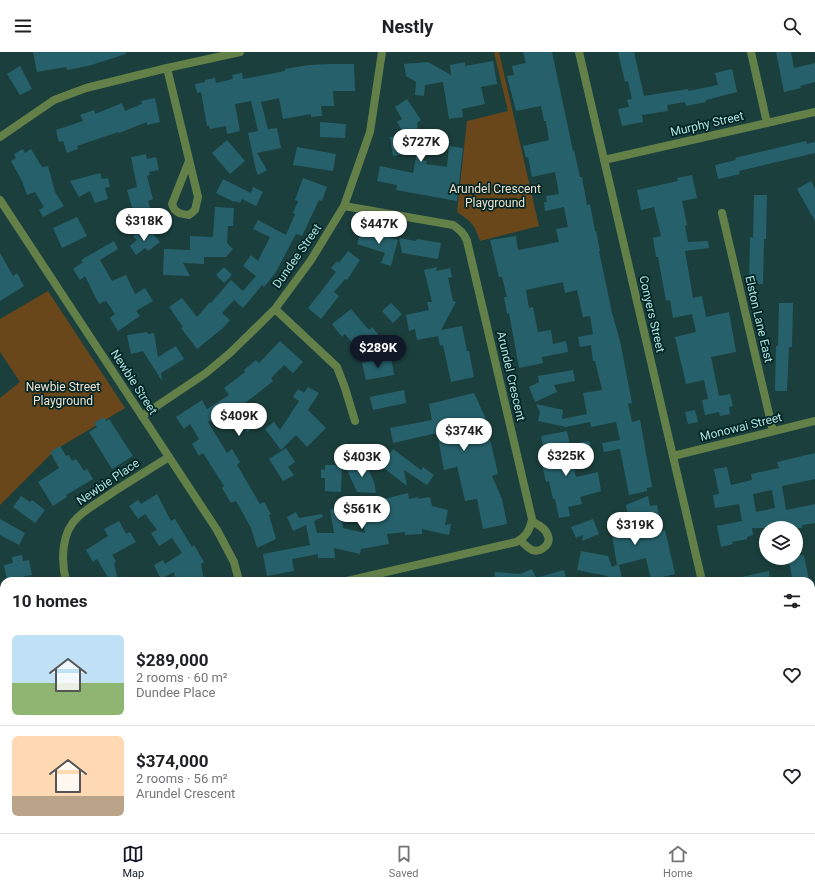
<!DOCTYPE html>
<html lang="en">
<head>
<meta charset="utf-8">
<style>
  :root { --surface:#fff; --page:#f2f2f2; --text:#202124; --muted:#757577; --line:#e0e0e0; --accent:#111827 }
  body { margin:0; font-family:Roboto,sans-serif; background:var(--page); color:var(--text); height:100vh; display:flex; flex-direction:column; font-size:15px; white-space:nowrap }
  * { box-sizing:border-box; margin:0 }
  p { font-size:13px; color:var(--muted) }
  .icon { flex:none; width:22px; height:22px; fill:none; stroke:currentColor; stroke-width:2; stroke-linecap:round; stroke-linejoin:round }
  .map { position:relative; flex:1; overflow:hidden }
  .panel { position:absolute; left:0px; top:525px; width:815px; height:256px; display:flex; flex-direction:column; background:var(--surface); border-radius:12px 12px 0 0; box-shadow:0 2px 6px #0003 }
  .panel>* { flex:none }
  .controls { position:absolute; left:759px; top:469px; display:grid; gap:8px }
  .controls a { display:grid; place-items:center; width:44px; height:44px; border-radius:50%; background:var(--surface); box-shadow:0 2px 6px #0003; font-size:20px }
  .price { position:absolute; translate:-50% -34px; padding:0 9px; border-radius:14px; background:#fff; color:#222; font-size:13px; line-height:26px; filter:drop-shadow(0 1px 2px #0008) }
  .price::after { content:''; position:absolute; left:50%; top:24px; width:12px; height:9px; margin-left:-6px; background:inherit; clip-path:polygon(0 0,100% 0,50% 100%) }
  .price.on { background:var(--accent); color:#fff }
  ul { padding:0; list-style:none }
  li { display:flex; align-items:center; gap:12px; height:100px; padding:0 12px }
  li+li { border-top:1px solid var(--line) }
  li span { display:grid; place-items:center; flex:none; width:112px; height:80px; border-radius:6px; color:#555 }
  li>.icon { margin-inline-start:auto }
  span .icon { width:48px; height:48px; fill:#fffc; stroke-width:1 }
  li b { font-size:17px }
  h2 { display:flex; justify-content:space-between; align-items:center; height:48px; padding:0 12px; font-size:17px }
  header { display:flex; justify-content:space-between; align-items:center; height:52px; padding:0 12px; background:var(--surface); font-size:18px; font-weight:700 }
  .tab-bar { display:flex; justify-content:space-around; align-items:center; height:56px; border-top:1px solid var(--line); background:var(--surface); font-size:11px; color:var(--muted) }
  .tab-bar a { display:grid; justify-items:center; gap:2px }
  .tab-bar .on { color:var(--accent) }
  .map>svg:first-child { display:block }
  .green { fill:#6a471a }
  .building { fill:#26616b; fill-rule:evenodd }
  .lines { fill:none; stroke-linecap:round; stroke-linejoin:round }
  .minor { stroke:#648049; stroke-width:8 }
  .tertiary { stroke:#648049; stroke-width:8 }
  .labels { text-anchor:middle; stroke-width:3.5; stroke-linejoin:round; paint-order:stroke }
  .street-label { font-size:12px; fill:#afe1de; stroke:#002524 }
  .park-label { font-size:12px; fill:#f2e1cd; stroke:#002524 }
</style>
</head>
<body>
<header><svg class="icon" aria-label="menu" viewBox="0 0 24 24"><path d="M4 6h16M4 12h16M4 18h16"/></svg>Nestly<svg class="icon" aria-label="search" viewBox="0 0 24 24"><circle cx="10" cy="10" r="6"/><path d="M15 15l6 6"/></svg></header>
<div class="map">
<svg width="815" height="781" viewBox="0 0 815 781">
  <rect width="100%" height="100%" fill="#1b3f3d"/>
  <!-- green -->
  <path class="green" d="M494,0H499L539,174L480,189C475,173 471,169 457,160L467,69L508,59Z
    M48,239L125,356L55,398L0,453V346L20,330L0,300V267Z"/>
  <!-- building -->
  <path class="building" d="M33,0H126V2L88,14L67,18L66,15L37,20Z
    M523,0H552L573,99L574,98L580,125H582L587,153L590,152L595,179H596L600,199H599L612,261L620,289L632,351L628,352L632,370L640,368L652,435L647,436V439L629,443L620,397L604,400L602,391L620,388L616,370L591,375L590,370L566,375L538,369L540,360L536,352L563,358L562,367L587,362L583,341L602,338L595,309H593L591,293L580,295L578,285L593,282L590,264L583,265L577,238L565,241L563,230L526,238L529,256L533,255L538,280L551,278L553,292L566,289L568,300L542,305L543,311L519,316L509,261L507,262L504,245H507L502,225H499L490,188L516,184L518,198L559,190L556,177L568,175L564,155L545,159L544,150H547L546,144L559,142L555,120L532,125L528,105L526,106L523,94L549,88L546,69H544L541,54L516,59L507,24L514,23L512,14L526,11Z
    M618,0H634L644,44L688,37V39L718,33L715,21L732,17L737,40L706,48V50L686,54L685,50L667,53L668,59L642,63L643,70L622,74L618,57L629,55L627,48L632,47L628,29L625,30Z
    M776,0H791L794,16L815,11V30L800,34L801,36L784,40Z
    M493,9L497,32L481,35L485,52L462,57L463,65L449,67L443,30L425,33L424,44L415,43L416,30L406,24L404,12L428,10L451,23L450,13L465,10V14Z
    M331,12H354L355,39H333L334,54H321L322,64L311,65V62L283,67L279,46L261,50L268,77L277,76L281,96L257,101L267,118L258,123L256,118L248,81L258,79L251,49L235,52L240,79L227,82L226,74L210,77L209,74H207L201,40L197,41L195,32L205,30V28L215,26L216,31L233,27L232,23L242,21L243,27L285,19V17L309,13Z
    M20,14L32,37L20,43L7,22Z
    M155,46L160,70L147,73V70L119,81L118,80L77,94L78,97L67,101L63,89L59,90L56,78L83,69L80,63L94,58L95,62L122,51L125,59L142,52L141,49Z
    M407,47L421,68L417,71L423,108L427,109L426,112L447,115L449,94L463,96L457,149L396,138L397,133L377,129L380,114L413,121L417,100L393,104L390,85L405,83L397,70L402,67L395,55Z
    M320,70L346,72L345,86L320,85Z
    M227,88L245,109L230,122L212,101Z
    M806,89L807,92L815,90V101L739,119L740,122L718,127L715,113L736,108L735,106Z
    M297,95L336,102L333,119L293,113Z
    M23,97L25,101L31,97L42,115L48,114L55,140L64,154L43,165L39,158L44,155L35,140L27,143L22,129L11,109L16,106L14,102Z
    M146,102L147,107L156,105L159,118L149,120L150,123L147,124L153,147L148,149L150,156L134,162L127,138L137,135L131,105Z
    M100,121L102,127L108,126L110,135L105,136L108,147L95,151L90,139L79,145L70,129Z
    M692,123L697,146L682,149L687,173L685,174L688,190L708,189L709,196L685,199L693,246L702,244L706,265L729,260L736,300L711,305L719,344L730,342L733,354L729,355L730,362L720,364L719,360L705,363L702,348L708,347L704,328L686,332L675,285L696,280L692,262L673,266L670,248L666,249L658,205H656L653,186L661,184L654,155L641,158L637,138L678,129L677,126Z
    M303,126L327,135L322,149L319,148L302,184L296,182L276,220L264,235L262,233L243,256L234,248L222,261L230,268L223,276L197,297L181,276L183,275L169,255L182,246L197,265L210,250L211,251L231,228L243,239L256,224L243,214L251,203L258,209L270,185L253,177L258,168L286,183L295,162L293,161L298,149L295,148Z
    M223,127L251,141L253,135L263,140L256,154L242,147L240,151L235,149L234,150L216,141Z
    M811,129L815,137V169L797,137Z
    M754,143H767L766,187H764L763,232L749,231L750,185L753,186Z
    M215,155L234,156L233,174H228L227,191L233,197L226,205H204V212L183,211L190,224L163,223L164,197L190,198V184L213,185Z
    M77,165L87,184L62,196L53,176Z
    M142,177L146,181L150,178L160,190L148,199L145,196L136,203L130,194L137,188L133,184Z
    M361,177L398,188L391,214L381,211L385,201L357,192Z
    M399,186L416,189L417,187L441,191L438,207L402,201Z
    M114,189L118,197L100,208L112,229L126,223L135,242L145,236L153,249L136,259L140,264L118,279L110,266L115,262L106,249L99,252L85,224L80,228L73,217L83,210L81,208Z
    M348,199L360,208L347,228L345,227L334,240L339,244L321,267L308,256L336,220L331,216L337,209L339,211Z
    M0,201L13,224L17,221L24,234L0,249Z
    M224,215L232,223L224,231L216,223Z
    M437,215L436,219L450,216L452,225L448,226L453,249L456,250L441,278L462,274L467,299H469L474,325L451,330L443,293L440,294L438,284L417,288L415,277L409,279L406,263L429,258L427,250H432L424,218Z
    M391,251L402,262L393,271L382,259Z
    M779,251H793L792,295H789L787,339H775L776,294H778Z
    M351,257L369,278L372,275L382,287L362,309L360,300L345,282L342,285L332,272Z
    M147,280L148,282L154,281L158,305L176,294L184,307L161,321L162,329L143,299L131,302L127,283Z
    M280,289L303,310L293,321L284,313L271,326L273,329L257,342L239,355L236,352L208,370L227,401L232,397L240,410L237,413L260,452L264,450L271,462L269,463L276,487L257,496L251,476L236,449L231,451L222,436L224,434L203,401L199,404L192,392L199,387L190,372L184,377L176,365L202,348L207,357L229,343L224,336L245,320L244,318L256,308L259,311Z
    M391,305L394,323L366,328L362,311Z
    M573,318L575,329L554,333L557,340L535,350L529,335L539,330L538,324Z
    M308,335L319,341L308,358L326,376L307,395L296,383L281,398L265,377L274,370L280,378L299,349L293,345L298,337L304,341Z
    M404,338L406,351L373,358L370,345Z
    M474,341L486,367L482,369L491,391L498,422L492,424L502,447L507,472L483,477L477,447L465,449L457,414L456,415L444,418L437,381L393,391L390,376L432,368L429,352Z
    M695,358L698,370L688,372L685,360Z
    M249,364L256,374L247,380L240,370Z
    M104,365L106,369L109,367L133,404L112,417L89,380L97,375L94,371Z
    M567,379L570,393L553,397L557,415L573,411L576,425L598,420L601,439L580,445L582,452L568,455L570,464L559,466L555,447H553L549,429L546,430L542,413L547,412L541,384Z
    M589,389L592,400L580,402L578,391Z
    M60,394L66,404L69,403L72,409L76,407L84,419L87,417L93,427L66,443L67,445L53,454L38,430L59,416L50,400Z
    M286,396L295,410L288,415L294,423L283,429L269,407Z
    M393,397L421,418L423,415L434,423L427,433L404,418L407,434L381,414Z
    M815,401V427L782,434L786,458L815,452V471L802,473V476H752L753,483L747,485V487L732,490L733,492L721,495L717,474L742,469L739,452L715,456L713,443L719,442L714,417L727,415L731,433L752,428L751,422L779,416L777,410ZM772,438L775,456L756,460L753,442Z
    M360,410L362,413L366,412L374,430L376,441L357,440L346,416Z
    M325,413H342L341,440L325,439V426H321V417L325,418Z
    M408,441L409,447L419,445L417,447L430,445L432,454L448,458L445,473L451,472L449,483L422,477V482L405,483V480L387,482L389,492L361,497L360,502L334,496L335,506H318V502L292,507L294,519L267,524L263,502L310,493L306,473L293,479L287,465L296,460L299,466L322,462L323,465L314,469L317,481H334L330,457L340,456L343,476L365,481L360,453Z
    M157,442L171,469L175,467L192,495L194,493L204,510L201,512L204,529H175L174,520L161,527L154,513L163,508L165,512L182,501L172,486L159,494L151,481L157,478L145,462L138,467L129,454L138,448L141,452Z
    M21,444L30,450L32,448L45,458L35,471L13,455Z
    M648,444L650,454L657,453L662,479L665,478L675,522L651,528L646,506L619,513L623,529H608L607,524L577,518L581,499L608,504L612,515L617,513L612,483L622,481L621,476L630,474L626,453Z
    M0,467L25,481L19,493L0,483Z
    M593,467L599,482L582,489L583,483L576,486L571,475Z
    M119,469L126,482L130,480L136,490L112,503L116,509L114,511L118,529H110L97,507L93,510L86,498L108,484L104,477Z
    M22,503L23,509L29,508L32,523L7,528L4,513L13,511L12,505Z
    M804,503L809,529H793L788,506H796V504Z
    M532,517L536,526L564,518L567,529H494L495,520L520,522Z
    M769,519L770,529H742V525Z"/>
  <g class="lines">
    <!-- minor -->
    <path class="minor" d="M579,0L702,529
      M751,0L767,71
      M167,16L198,145L195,158L189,163C181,162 174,161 172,152L189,109
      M0,85L54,48L86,36L167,16L240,0
      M604,108L815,60
      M344,154L453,173C460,178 464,181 467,189L532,467C530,478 526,485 516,490L347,529
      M722,161L773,379
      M275,257L337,315L345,336L355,369
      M142,364L206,321L230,301L275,257L311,208L344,154L370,80L382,0
      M673,404L815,369
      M520,488C523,491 528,496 532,498C541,501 551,492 548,484C546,476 538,473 532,469
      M66,529C61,509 61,480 78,465C90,454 104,447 116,438C134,427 151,416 169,405
      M154,777V781
      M402,777L403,781
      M577,777L578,781
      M753,777L754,781"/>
    <!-- tertiary -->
    <path class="tertiary" d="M0,148L217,478L234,510L239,529
      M811,586L815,585
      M0,774L4,773"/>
  </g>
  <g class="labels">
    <!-- street labels -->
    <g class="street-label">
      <text transform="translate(707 72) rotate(-13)" y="4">Murphy Street</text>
      <text transform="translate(297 204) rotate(-55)" y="4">Dundee Street</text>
      <text transform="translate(652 262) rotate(77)" y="4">Conyers Street</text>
      <text transform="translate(759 267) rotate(77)" y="4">Elston Lane East</text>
      <text transform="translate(511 324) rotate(77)" y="4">Arundel Crescent</text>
      <text transform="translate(134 330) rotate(57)" y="4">Newbie Street</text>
      <text transform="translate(741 375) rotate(-14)" y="4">Monowai Street</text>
      <text transform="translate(108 430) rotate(-34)" y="4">Newbie Place</text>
    </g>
    <!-- park labels -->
    <g class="park-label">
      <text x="495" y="141">Arundel Crescent<tspan x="495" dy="14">Playground</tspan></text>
      <text x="63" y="339">Newbie Street<tspan x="63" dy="14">Playground</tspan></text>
    </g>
  </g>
</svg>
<div class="controls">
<a><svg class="icon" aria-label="layers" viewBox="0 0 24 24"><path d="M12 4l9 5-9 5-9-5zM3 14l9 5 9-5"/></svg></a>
</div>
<b class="price" style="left:421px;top:111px">$727K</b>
<b class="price" style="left:144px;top:190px">$318K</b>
<b class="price" style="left:379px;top:193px">$447K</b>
<b class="price on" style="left:378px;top:317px">$289K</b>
<b class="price" style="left:239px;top:385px">$409K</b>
<b class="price" style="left:464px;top:400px">$374K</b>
<b class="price" style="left:566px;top:425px">$325K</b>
<b class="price" style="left:362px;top:426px">$403K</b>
<b class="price" style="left:362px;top:478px">$561K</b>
<b class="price" style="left:635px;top:494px">$319K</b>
<section class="panel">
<h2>10 homes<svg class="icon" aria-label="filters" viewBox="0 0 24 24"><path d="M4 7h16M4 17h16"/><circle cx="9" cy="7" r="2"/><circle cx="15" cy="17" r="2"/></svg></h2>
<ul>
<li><span style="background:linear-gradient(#bfe0f5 60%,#8fb573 0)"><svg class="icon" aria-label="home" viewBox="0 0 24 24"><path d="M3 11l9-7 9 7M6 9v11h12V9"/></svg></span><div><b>$289,000</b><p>2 rooms · 60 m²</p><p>Dundee Place</p></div><svg class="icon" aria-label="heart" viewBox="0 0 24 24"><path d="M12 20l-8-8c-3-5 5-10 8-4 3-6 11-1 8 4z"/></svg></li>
<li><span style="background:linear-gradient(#ffd9b3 75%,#b9a48a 0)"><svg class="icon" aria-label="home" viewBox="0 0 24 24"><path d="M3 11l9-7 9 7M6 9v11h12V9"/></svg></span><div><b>$374,000</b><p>2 rooms · 56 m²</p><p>Arundel Crescent</p></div><svg class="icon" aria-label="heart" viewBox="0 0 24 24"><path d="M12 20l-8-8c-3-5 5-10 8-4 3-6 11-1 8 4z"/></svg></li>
</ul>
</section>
</div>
<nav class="tab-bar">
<a class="on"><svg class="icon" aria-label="map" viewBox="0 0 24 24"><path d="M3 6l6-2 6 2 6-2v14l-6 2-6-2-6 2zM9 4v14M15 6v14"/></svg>Map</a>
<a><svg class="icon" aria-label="saved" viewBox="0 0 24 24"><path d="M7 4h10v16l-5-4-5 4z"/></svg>Saved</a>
<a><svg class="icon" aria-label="home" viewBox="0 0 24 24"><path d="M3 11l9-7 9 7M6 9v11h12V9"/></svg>Home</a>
</nav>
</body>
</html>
